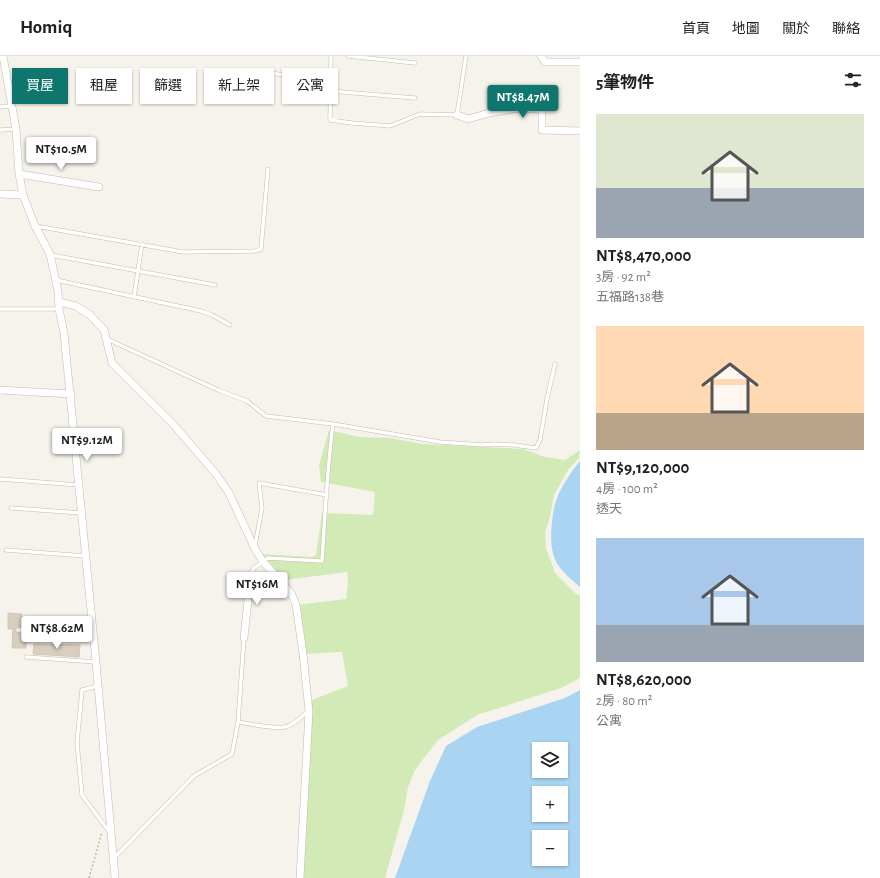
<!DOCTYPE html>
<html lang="zh-TW">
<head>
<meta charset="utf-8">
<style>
  :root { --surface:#fff; --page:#f6f6f6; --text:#202124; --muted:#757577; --line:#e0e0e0; --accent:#0f766e }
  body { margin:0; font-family:"Alegreya Sans","Noto Sans TC",sans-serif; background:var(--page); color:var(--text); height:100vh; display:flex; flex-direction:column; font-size:15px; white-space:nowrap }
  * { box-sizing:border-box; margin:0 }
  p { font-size:13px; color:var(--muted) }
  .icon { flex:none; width:22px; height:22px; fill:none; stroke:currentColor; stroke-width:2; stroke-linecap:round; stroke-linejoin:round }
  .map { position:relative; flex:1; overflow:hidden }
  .sheet { display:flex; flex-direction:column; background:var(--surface); width:300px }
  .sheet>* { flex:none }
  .banner { position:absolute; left:12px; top:12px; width:380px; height:36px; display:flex; gap:8px }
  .fabs { position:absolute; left:532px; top:686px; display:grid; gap:8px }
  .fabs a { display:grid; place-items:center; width:36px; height:36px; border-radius:0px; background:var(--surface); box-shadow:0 1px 3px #0004; font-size:20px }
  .price { position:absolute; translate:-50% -34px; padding:0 9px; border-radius:4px; background:#fff; color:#222; font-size:13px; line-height:26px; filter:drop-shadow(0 1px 2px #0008) }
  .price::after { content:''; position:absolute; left:50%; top:24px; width:12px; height:9px; margin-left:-6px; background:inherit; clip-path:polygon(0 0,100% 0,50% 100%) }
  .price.active { background:var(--accent); color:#fff }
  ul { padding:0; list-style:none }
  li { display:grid; align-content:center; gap:8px; height:212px; padding:0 16px }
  li span { display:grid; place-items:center; height:124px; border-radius:0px; color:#555 }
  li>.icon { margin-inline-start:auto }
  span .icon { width:72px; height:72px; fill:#fffc; stroke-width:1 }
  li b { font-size:17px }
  h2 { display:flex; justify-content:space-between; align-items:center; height:48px; padding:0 16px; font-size:17px }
  .tag { padding:0 14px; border-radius:0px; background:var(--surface); box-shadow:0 1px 3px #0004; font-size:14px; line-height:36px }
  .tag.active { background:var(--accent); color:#fff }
  header { display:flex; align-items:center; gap:24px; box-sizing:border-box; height:56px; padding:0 20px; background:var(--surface); border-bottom:1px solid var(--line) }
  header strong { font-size:19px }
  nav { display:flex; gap:22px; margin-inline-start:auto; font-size:14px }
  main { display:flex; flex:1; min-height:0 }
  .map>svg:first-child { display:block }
  .green { fill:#d2eab5 }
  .water { fill:#a9d4f2; fill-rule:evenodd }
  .building { fill:#d8cfc1; stroke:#d3c7b4 }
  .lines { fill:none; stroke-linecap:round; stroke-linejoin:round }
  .service-casing { stroke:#c2bbae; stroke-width:4.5 }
  .minor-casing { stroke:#c2bbae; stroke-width:8 }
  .path { stroke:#c4b79f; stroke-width:1.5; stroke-dasharray:2 2; stroke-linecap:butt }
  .service { stroke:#fff; stroke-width:3.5 }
  .minor { stroke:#fff; stroke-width:7 }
</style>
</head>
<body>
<header>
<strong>Homiq</strong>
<nav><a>首頁</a><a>地圖</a><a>關於</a><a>聯絡</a></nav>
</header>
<main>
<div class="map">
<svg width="580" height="822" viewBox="0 0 580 822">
  <rect width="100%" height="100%" fill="#f6f3ec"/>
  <!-- green -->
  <path class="green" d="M329,374L359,381L390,382L423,388L523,393L545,401L565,404L580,394L579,402L568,414L554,439L550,461L545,476L546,492L555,517L576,538L580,539V622L561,632L477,659L438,684L420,707L414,716L408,731L404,754L385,822H301L307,646L348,630L342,596L303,598L296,549L346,543L348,528L347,516L285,524L262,498L312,501L316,499L322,457L373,459L375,436L321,426L319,409Z"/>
  <!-- water -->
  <path class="water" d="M580,405V531C570,522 556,512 553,497C549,483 552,455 557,442C561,431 573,413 580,405Z
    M580,634V822H395L430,725L446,690L477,671L565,642ZM539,693H561V715H539ZM539,737H561V759H539ZM539,781H561V803H539Z"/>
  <!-- building -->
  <path class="building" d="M8,557L22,558V561L77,563L76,573L17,571L15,573L16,576L26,578V592H12L13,573H8Z
    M34,588L80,589L79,601L33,598Z"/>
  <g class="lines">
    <!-- service casing -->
    <g class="service-casing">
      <path id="service" d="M331,0L330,64L352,67L390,70L420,58L457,59L466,0
        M348,0L415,7
        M268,17L331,24
        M330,35L415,42
        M0,51L11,50
        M0,74L16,73
        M36,170L183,196L255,195L261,193L268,113
        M51,199L215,229
        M56,224L201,255L212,259L230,269
        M134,241L142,188
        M0,253H59
        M107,283L218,334L247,345L266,360L333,368L440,386L483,389L494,388L514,389L536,392L540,384L547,343L555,308
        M0,423L79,429
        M11,452L82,457
        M255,490L262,452L259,427L327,439
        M6,494L85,500
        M249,520L254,512L268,502L322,505C325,459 327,414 333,368
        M18,574L93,577
        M26,601L96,606
        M98,630L82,634L77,687L82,739L110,777
        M238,666L244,582
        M114,802L194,720L232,698L238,666C249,668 276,673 285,671C294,669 302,661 308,655"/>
    </g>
    <!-- minor casing -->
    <g class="minor-casing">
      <path id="minor" d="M3,0L16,73L19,118L23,139L35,170L50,198L58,235L59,253L64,277L96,606L115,822
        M541,0L545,6H580
        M457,59L468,63L489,57L512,53H542V74L580,75
        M19,118L99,131
        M0,138L23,139
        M59,246L76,250L90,259L104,274L112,307L173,368L216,418L229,437L254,491L263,506L282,526L292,539L296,549L303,598L309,655L300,822
        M0,334L71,338
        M244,582L250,525L249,520"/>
    </g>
    <!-- path -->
    <path class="path" d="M89,822L102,776"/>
    <!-- service -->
    <use href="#service" class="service"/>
    <!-- minor -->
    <use href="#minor" class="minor"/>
  </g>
</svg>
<div class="fabs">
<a><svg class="icon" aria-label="layers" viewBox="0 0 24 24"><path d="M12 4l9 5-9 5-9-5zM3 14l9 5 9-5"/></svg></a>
<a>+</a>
<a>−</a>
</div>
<b class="price active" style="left:523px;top:63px">NT$8.47M</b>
<b class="price" style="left:61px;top:115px">NT$10.5M</b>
<b class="price" style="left:87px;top:406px">NT$9.12M</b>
<b class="price" style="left:257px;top:550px">NT$16M</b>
<b class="price" style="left:57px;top:594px">NT$8.62M</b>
<div class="banner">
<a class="tag active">買屋</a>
<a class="tag">租屋</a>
<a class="tag">篩選</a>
<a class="tag">新上架</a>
<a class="tag">公寓</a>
</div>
</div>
<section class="sheet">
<h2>5筆物件<svg class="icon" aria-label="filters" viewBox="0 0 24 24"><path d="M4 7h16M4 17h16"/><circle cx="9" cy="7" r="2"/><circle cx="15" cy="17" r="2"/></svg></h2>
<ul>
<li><span style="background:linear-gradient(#dfe7d0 60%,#9aa5b1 0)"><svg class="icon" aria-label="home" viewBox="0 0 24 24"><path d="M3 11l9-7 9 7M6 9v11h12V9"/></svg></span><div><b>NT$8,470,000</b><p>3房 · 92 m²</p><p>五福路138巷</p></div></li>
<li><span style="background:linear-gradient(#ffd9b3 70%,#b9a48a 0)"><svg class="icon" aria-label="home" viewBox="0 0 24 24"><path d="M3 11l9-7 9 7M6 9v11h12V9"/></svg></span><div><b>NT$9,120,000</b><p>4房 · 100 m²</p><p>透天</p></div></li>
<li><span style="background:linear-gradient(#a9c7e8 70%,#9aa5b1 0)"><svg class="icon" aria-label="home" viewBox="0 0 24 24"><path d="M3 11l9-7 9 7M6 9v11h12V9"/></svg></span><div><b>NT$8,620,000</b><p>2房 · 80 m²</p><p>公寓</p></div></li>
</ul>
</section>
</main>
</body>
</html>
